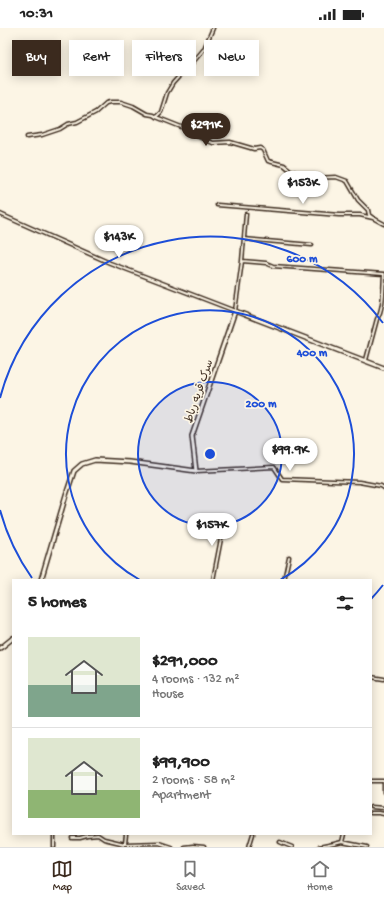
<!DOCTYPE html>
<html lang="en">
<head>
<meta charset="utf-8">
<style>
  :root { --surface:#fff; --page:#f6f6f6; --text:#222; --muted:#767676; --line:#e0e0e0; --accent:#3b2a1e }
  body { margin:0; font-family:"Gochi Hand","Playpen Sans Arabic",sans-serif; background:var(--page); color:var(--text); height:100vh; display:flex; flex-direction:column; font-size:15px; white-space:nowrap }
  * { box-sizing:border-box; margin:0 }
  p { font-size:13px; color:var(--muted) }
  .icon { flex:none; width:22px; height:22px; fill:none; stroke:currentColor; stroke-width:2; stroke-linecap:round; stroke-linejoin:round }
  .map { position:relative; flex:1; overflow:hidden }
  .side { position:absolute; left:12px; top:551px; width:360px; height:256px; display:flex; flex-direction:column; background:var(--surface); border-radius:0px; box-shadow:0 2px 10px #0003 }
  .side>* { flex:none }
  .guide { position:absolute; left:12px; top:12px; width:360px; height:36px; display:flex; gap:8px }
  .price { position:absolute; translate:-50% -34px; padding:0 9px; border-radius:14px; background:#fff; color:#222; font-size:13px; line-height:26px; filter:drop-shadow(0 1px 2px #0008) }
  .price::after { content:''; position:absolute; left:50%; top:24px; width:12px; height:9px; margin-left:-6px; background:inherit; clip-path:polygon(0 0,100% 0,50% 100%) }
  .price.active { background:var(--accent); color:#fff }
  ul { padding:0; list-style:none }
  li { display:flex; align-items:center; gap:12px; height:100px; padding:0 16px }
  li+li { border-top:1px solid var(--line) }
  li span { display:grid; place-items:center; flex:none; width:112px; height:80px; border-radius:0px; color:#555 }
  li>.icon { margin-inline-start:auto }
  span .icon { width:48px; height:48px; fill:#fffc; stroke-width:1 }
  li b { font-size:17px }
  h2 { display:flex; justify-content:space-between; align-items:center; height:48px; padding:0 16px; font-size:17px }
  .tag { padding:0 14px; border-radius:0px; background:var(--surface); box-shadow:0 2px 10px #0003; font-size:14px; line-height:36px }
  .tag.active { background:var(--accent); color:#fff }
  .status { display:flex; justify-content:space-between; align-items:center; height:28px; padding:0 20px; background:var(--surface); direction:ltr }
  .status svg { height:11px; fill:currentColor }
  .dock { display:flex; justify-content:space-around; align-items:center; height:56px; border-top:1px solid var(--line); background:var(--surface); font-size:11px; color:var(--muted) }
  .dock a { display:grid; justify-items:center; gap:2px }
  .dock .active { color:var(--accent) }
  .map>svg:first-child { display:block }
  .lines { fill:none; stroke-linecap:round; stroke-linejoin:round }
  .street-casing { stroke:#3b2a1e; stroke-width:5 }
  .secondary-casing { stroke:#3b2a1e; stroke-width:6 }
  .street { stroke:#fcf5e5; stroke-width:2 }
  .secondary { stroke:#fcf5e5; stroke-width:3 }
  .ring { fill:none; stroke:#1d4ed8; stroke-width:2 }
  .labels { text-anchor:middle; stroke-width:3.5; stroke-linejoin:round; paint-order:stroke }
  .street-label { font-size:11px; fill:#3b2a1e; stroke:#fcf5e5 }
  .centre { fill:#1d4ed8; stroke:#fcf5e5; stroke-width:2 }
  .ring-label { font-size:12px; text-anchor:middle; font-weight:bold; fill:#1d4ed8; stroke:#fcf5e5; stroke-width:3.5; stroke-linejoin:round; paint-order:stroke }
</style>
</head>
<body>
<div class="status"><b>10:31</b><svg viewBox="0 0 49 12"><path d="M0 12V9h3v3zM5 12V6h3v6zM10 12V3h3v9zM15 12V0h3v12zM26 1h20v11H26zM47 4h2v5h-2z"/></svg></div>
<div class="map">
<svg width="384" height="819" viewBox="0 0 384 819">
  <rect width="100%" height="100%" fill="#fcf5e5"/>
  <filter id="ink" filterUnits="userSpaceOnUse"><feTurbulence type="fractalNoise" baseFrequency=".025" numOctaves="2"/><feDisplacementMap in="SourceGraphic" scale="8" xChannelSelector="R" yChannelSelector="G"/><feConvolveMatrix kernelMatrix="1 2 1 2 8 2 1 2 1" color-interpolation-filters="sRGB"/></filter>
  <g filter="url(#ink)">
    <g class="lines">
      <!-- street casing -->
      <g class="street-casing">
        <path id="street" d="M156,89L161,84L167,65L173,55L183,44L189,39L204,21L213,0
          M27,109L42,107L60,101L68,96L77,94L96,84L106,75L110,74H121L133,78L147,86L153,87L156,89L194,104L199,109L213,115L230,114L254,121L260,120L263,122L268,133L284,137L290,142L299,146L315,150L336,149L347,153L358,172L368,182L369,187L373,190
          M217,177L339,187H360L373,190L384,196
          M0,186L110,235L235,283L242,233L246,186
          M244,211L312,217
          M242,233L266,235L273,238L384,246
          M366,332L377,291C384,280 383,259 384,246
          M196,443L274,439L282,451L359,454L381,458L384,460
          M213,552L225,490
          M284,552L289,529
          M371,649L384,651
          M371,753H384
          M384,754V764
          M371,779L384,780
          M371,785H379L384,786
          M72,810H80L87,808L98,807L104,811L125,816L159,815L171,819
          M280,814L287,817L292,819
          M342,814L344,806
          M125,816L126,806
          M54,819V807L55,806
          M184,819L193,818L204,819
          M249,819L253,806
          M319,819L334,816L342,814L367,819"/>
      </g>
      <!-- secondary casing -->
      <g class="secondary-casing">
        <path id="secondary" d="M41,552L66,467L74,443L82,436L95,432L130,434L196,443L192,408L235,283L384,340
          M0,620L3,618L13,610"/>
      </g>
      <!-- street -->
      <use href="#street" class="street"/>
      <!-- secondary -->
      <use href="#secondary" class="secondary"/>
    </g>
  </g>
  <!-- distance rings -->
  <circle cx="210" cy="426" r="72" fill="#1d4ed8" fill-opacity=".12"/>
  <g class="ring">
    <circle cx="210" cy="426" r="72"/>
    <path d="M140 552A144 144 0 1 1 280 552"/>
    <path d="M383 557A217 217 0 0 1 371 571M32 550A217 217 0 0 1 0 482M0 370A217 217 0 0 1 383 295"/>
  </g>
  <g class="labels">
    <!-- street labels -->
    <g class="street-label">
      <text transform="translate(198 363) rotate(-71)" y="4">سرک قریه رباط</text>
    </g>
  </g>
  <circle cx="210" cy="426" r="6" class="centre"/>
  <g class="ring-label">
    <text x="302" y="234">600 m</text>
    <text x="312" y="328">400 m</text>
    <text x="261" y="379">200 m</text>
  </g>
</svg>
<b class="price active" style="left:206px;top:119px">$291K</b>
<b class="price" style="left:303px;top:177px">$153K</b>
<b class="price" style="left:119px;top:231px">$143K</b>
<b class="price" style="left:290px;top:444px">$99.9K</b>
<b class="price" style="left:212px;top:519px">$157K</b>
<div class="guide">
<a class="tag active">Buy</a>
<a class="tag">Rent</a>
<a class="tag">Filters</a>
<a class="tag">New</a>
</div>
<section class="side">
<h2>5 homes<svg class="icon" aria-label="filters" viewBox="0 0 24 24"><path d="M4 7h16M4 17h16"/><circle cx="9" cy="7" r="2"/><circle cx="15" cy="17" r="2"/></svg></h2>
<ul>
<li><span style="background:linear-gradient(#dfe7d0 60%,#7fa58c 0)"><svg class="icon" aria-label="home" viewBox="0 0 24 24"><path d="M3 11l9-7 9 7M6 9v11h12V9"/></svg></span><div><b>$291,000</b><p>4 rooms · 132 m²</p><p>House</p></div></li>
<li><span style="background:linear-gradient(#dfe7d0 65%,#8fb573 0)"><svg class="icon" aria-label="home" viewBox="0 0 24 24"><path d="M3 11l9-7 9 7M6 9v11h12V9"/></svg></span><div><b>$99,900</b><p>2 rooms · 58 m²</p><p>Apartment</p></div></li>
</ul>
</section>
</div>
<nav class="dock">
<a class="active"><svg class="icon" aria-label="map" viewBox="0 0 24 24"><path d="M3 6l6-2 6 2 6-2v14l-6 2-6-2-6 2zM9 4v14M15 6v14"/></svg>Map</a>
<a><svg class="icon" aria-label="saved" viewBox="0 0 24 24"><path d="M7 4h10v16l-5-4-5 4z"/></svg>Saved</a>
<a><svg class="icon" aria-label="home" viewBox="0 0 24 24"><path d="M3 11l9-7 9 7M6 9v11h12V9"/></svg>Home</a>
</nav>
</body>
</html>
